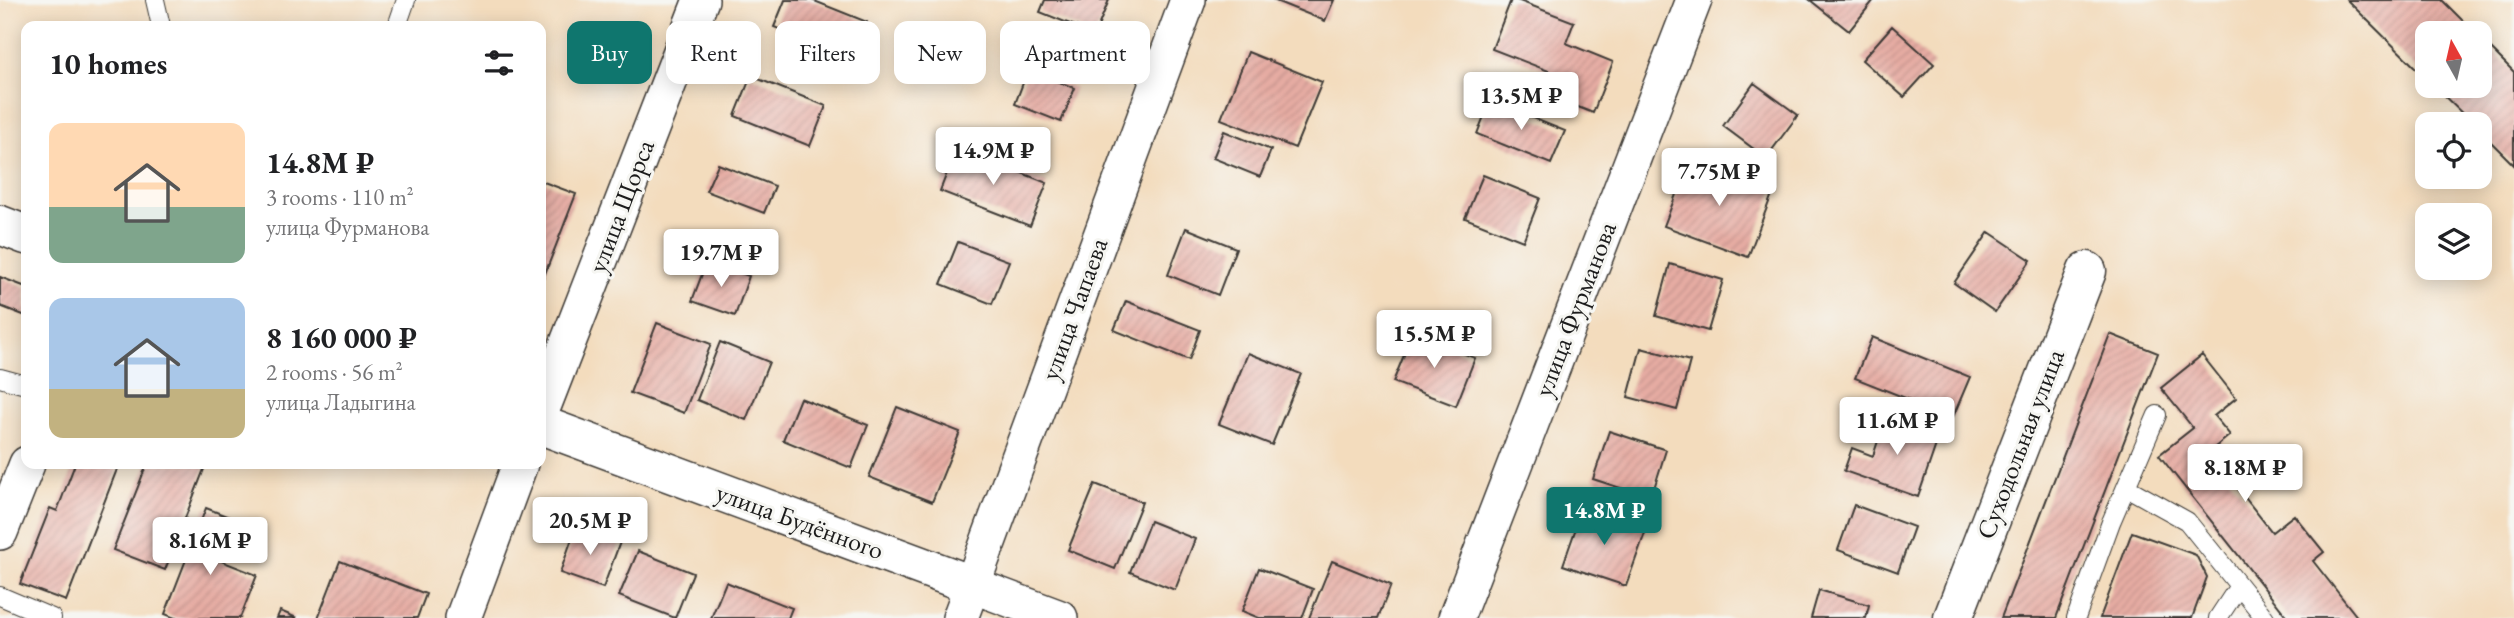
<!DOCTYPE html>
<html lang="en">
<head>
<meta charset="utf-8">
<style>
  :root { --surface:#fff; --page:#f6f6f6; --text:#202124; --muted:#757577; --accent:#0f766e }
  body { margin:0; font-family:"EB Garamond",serif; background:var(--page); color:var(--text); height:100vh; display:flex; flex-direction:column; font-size:26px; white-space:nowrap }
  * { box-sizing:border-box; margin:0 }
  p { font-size:23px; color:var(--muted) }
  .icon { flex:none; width:38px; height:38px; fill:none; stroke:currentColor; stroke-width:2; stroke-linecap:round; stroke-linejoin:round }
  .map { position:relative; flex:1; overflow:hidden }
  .panel { position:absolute; left:21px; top:21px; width:525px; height:448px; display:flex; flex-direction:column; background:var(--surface); border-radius:14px; box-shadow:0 4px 18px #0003 }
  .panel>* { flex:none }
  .top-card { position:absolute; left:567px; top:21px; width:665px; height:63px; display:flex; gap:14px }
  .needle { width:46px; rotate:352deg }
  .tools { position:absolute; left:2415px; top:21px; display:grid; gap:14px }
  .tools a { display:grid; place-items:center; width:77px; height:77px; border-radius:14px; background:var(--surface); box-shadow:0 4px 18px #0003; font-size:35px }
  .price { position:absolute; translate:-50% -60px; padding:0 16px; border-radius:7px; background:#fff; color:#222; font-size:23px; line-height:46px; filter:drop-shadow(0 2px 4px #0008) }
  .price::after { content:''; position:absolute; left:50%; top:42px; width:21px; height:16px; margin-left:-10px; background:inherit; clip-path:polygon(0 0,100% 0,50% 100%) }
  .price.selected { background:var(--accent); color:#fff }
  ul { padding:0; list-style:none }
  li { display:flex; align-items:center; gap:21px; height:175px; padding:0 28px }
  li span { display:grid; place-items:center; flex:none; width:196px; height:140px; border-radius:14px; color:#555 }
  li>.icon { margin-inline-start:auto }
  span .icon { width:84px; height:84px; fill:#fffc; stroke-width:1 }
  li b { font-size:30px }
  h2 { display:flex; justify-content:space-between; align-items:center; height:84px; padding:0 28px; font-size:30px }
  .chip { padding:0 24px; border-radius:14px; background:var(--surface); box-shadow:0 4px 18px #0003; font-size:24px; line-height:63px }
  .chip.selected { background:var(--accent); color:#fff }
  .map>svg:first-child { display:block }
  .building { fill:url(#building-hatch) }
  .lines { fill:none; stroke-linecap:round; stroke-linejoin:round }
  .lane-casing { stroke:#3c3934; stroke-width:20 }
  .street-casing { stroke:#3c3934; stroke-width:38 }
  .secondary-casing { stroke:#3c3934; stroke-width:41 }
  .lane { stroke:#fff; stroke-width:18 }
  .street { stroke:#fff; stroke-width:35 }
  .secondary { stroke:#fff; stroke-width:38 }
  .labels { text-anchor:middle; stroke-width:6; stroke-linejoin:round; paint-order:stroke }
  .street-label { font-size:26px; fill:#1c1c1c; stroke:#f6f6f2 }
</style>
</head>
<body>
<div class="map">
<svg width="2514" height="618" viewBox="0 0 2514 618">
  <defs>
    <pattern id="building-hatch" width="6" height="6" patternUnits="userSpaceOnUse" patternTransform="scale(1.75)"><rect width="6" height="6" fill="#e6aca3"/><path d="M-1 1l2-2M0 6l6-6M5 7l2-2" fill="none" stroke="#c5938c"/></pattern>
  </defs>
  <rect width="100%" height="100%" fill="#f6f6f2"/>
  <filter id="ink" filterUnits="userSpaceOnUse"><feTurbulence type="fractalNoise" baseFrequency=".0143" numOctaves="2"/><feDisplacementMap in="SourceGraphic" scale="14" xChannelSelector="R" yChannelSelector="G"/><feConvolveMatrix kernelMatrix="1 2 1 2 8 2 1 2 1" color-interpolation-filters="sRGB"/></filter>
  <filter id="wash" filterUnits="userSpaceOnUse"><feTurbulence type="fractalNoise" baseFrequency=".00686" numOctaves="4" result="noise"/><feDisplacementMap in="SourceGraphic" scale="28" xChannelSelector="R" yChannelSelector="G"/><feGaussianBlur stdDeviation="1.57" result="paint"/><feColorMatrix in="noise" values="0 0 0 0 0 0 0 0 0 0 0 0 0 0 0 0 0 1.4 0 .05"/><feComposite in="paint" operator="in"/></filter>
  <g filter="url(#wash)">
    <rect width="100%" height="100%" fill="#f3dcbd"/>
    <g id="blocks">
      <!-- building -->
      <path class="building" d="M785,0H812L867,22L853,58L774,27Z
        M1045,0H1109L1095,34L1040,12Z
        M1273,0H1334L1325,21Z
        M1511,0H1517L1574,22L1566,43L1613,62L1593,113L1545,94L1554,73L1492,49Z
        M1810,0H1874L1849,31Z
        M2347,0H2442L2475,33H2427V79Z
        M1892,26L1934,64L1904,97L1862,60Z
        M2480,38L2514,72V165L2480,131V124H2473L2434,86H2480Z
        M1248,52L1322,82L1295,148L1221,119Z
        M1028,70L1075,88L1061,122L1015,104Z
        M751,76L826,106L810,146L735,116Z
        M1754,83L1798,115L1766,158L1723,126Z
        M1490,101L1565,131L1551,164L1477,134Z
        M1224,131L1271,150L1260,177L1213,158Z
        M957,147L1047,183L1030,226L940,191Z
        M1690,158L1774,189L1748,257L1664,226Z
        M718,164L775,186L764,213L706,191Z
        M1483,175L1540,198L1523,241L1465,218Z
        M541,181L576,194L541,284Z
        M1186,228L1236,248L1218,295L1168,275Z
        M1989,232L2031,260L1995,312L1954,283Z
        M958,242L1009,261L992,304L941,284Z
        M707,261L749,276L735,316L692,301Z
        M1670,264L1723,280L1708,331L1656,316Z
        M0,277L26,287V316L0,306Z
        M1126,301L1200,330L1189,360L1114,330Z
        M657,323L711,344L684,413L630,393Z
        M1413,333L1475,358L1456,406L1393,382Z
        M2110,334L2158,353L2056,618H2001Z
        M1872,337L1970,377L1953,417L1855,378Z
        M720,342L769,362L746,420L697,400Z
        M1641,348L1690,361L1677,410L1628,397Z
        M1248,353L1301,374L1272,445L1219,424Z
        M2202,355L2236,398L2214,416L2230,435L2209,452L2272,532L2294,515L2324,552L2313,561L2358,618H2288L2159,455L2193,428L2161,388Z
        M800,398L868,425L851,468L783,440Z
        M897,407L960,432L932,502L869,477Z
        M1887,414L1940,433L1918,497L1844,471L1852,448L1873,456Z
        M1609,431L1666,450L1651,498L1593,479Z
        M75,464H119L66,601L20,584L50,508L57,511Z
        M147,464H206L165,570L113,550Z
        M1095,484L1142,502L1115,569L1068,550Z
        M1854,505L1914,527L1898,572L1838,550Z
        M206,508L232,518L216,559L257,575L240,618H175L165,614Z
        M1583,508L1646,530L1626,586L1563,565Z
        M1150,521L1195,539L1175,590L1130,572Z
        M576,527L620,542L603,588L560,573Z
        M2132,532L2196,555L2207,577L2192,618H2100Z
        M638,551L693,573L675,618L619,596Z
        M340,561L426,594L417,618H318Z
        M1332,561L1391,585L1378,618H1309Z
        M1259,568L1313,589L1302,618H1259L1242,611Z
        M726,582L792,608L788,618H711Z
        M1819,590L1869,605L1866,618H1811Z
        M280,611L297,618H277Z"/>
    </g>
  </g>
  <g filter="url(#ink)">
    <use href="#blocks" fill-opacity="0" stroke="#3c3934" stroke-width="2"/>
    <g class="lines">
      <!-- lane casing -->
      <g class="lane-casing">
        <path id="lane" d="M155,0L161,26
          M397,26L406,0
          M0,378L26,385
          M2126,487L2187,521L2265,618
          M0,596L52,618
          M2076,618L2111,522L2157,415
          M2218,618L2239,586"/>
      </g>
      <!-- street casing -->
      <g class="street-casing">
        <path id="street" d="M541,412L701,0
          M0,532L27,464
          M972,585L1060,618
          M463,618L520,464
          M960,618L1188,0
          M1456,618L1694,0"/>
      </g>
      <!-- secondary casing -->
      <g class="secondary-casing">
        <path id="secondary" d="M0,225L26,235
          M541,425L972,585
          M1953,618L2087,271"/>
      </g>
      <!-- lane -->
      <use href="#lane" class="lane"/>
      <!-- street -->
      <use href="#street" class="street"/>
      <!-- secondary -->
      <use href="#secondary" class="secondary"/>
    </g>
  </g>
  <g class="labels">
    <!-- street labels -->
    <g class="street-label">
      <text transform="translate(621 206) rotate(-69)" y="9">улица Щорса</text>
      <text transform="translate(1074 309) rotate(-70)" y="9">улица Чапаева</text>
      <text transform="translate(1575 309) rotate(-69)" y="9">улица Фурманова</text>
      <text transform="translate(2020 444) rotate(-69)" y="9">Суходольная улица</text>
      <text transform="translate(800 521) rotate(20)" y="9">улица Будённого</text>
    </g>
  </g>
</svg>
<div class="tools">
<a><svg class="needle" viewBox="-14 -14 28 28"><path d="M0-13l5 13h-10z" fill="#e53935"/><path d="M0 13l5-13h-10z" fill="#757577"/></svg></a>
<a><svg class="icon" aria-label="locate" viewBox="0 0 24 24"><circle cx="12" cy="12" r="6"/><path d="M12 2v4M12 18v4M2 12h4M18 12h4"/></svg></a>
<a><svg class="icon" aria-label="layers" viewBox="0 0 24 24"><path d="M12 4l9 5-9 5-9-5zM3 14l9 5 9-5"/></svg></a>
</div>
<b class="price" style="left:1521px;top:132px">13.5M ₽</b>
<b class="price" style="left:993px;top:187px">14.9M ₽</b>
<b class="price" style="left:1719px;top:208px">7.75M ₽</b>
<b class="price" style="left:721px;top:289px">19.7M ₽</b>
<b class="price" style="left:1434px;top:370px">15.5M ₽</b>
<b class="price" style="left:1897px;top:457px">11.6M ₽</b>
<b class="price" style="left:2245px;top:504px">8.18M ₽</b>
<b class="price selected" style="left:1604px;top:547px">14.8M ₽</b>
<b class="price" style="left:590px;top:557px">20.5M ₽</b>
<b class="price" style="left:210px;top:577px">8.16M ₽</b>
<div class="top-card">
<a class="chip selected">Buy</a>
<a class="chip">Rent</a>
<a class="chip">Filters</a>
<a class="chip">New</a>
<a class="chip">Apartment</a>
</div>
<section class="panel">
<h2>10 homes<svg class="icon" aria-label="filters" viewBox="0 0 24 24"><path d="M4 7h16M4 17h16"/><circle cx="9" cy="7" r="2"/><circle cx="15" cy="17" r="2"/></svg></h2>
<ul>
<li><span style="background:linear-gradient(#ffd9b3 60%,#7fa58c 0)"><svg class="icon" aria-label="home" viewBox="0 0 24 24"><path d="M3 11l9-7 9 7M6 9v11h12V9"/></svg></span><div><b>14.8M ₽</b><p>3 rooms · 110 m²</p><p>улица Фурманова</p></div></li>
<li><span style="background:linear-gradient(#a9c7e8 65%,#c2b280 0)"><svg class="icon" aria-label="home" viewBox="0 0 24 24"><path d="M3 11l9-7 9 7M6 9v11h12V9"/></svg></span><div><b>8 160 000 ₽</b><p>2 rooms · 56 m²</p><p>улица Ладыгина</p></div></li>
</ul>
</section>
</div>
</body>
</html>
